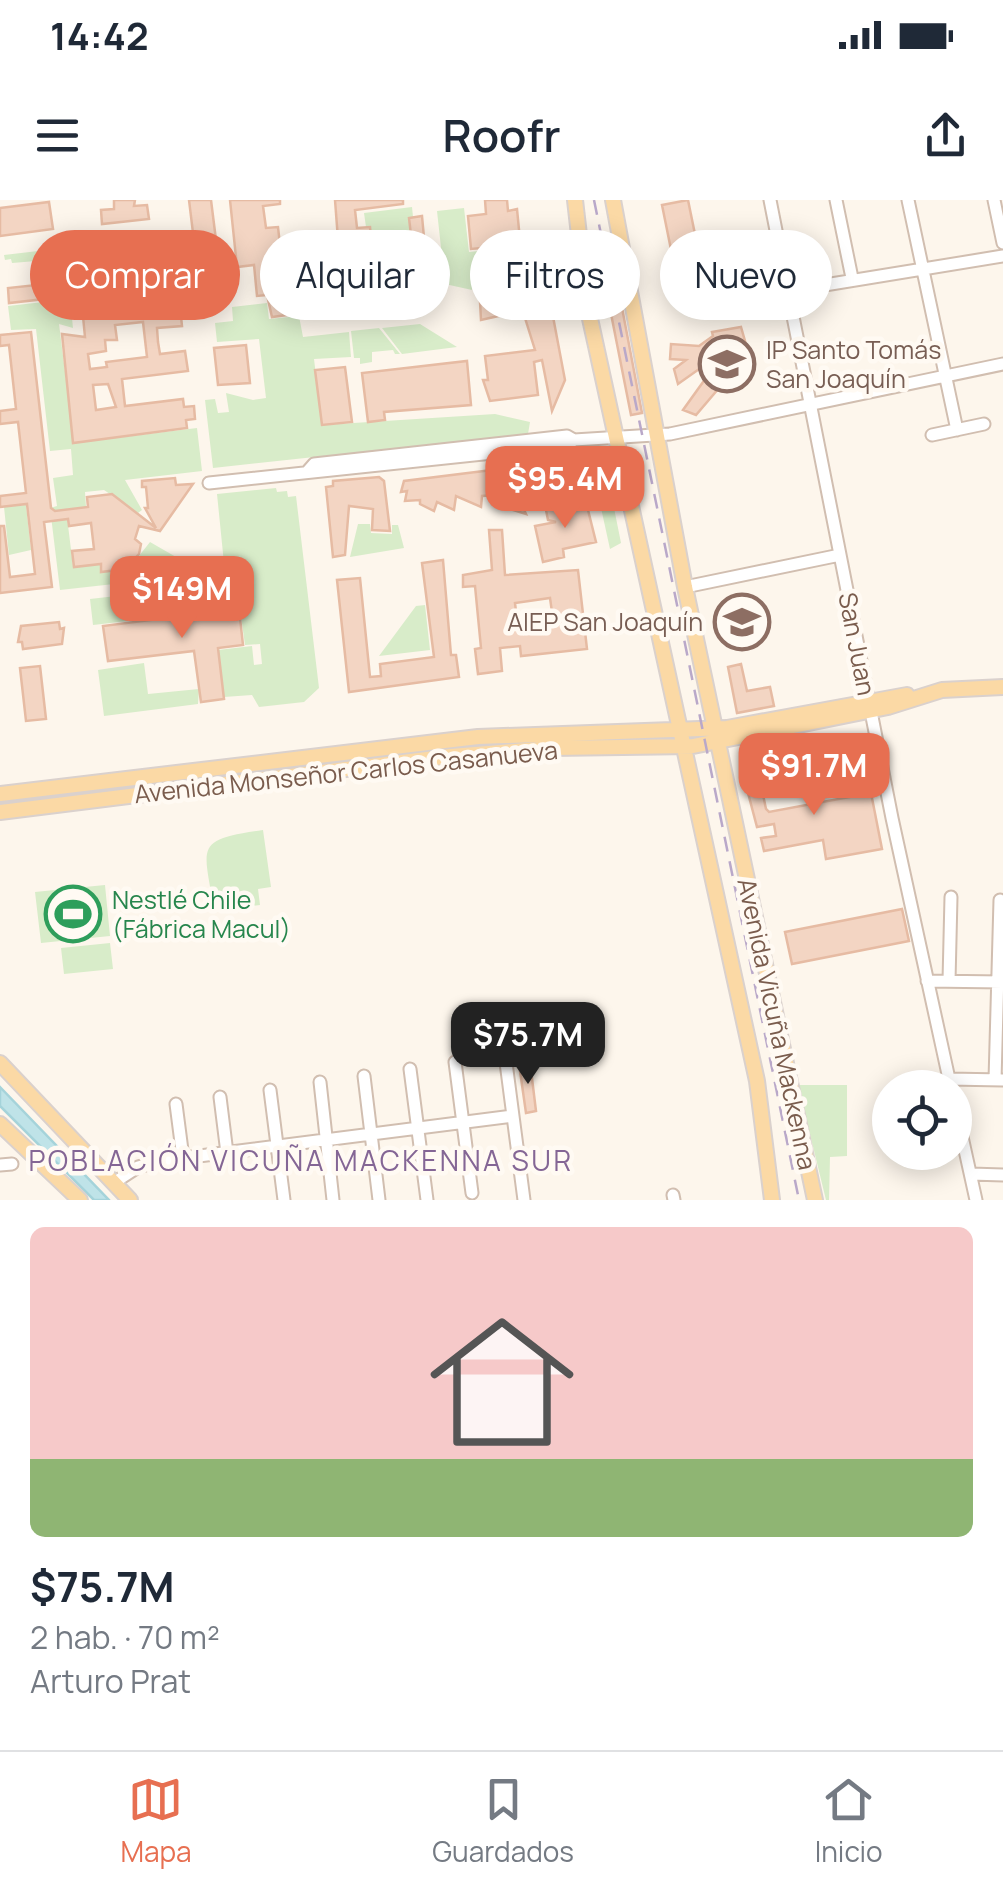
<!DOCTYPE html>
<html lang="es">
<head>
<meta charset="utf-8">
<style>
  :root { --surface:#fff; --page:#f6f6f7; --text:#1f2937; --muted:#747a83; --line:#e0e1e3; --accent:#e76f51 }
  body { margin:0; font-family:Manrope,sans-serif; background:var(--page); color:var(--text); height:100vh; display:flex; flex-direction:column; font-size:38px; white-space:nowrap }
  * { box-sizing:border-box; margin:0 }
  p { font-size:32px; color:var(--muted) }
  .icon { flex:none; width:55px; height:55px; fill:none; stroke:currentColor; stroke-width:2; stroke-linecap:round; stroke-linejoin:round }
  .map { position:relative; height:1000px; overflow:hidden }
  .drawer { display:flex; flex-direction:column; background:var(--surface); flex:1 }
  .drawer>* { flex:none }
  .banner { position:absolute; left:30px; top:30px; width:945px; height:90px; display:flex; gap:20px }
  .controls { position:absolute; left:872px; top:870px; display:grid; gap:20px }
  .controls a { display:grid; place-items:center; width:100px; height:100px; border-radius:50%; background:var(--surface); box-shadow:0 5px 25px #0003; font-size:50px }
  .price { position:absolute; translate:-50% -85px; padding:0 22px; border-radius:20px; background:var(--accent); color:#fff; font-size:32px; line-height:65px; filter:drop-shadow(0 2px 5px #0008) }
  .price::after { content:''; position:absolute; left:50%; top:60px; width:30px; height:22px; margin-left:-15px; background:inherit; clip-path:polygon(0 0,100% 0,50% 100%) }
  .price.selected { background:#222; color:#fff }
  ul { padding:0; list-style:none }
  li { display:grid; align-content:center; gap:20px; height:530px; padding:0 30px }
  li+li { border-top:2px solid var(--line) }
  li span { display:grid; place-items:center; height:310px; border-radius:15px; color:#555 }
  li>.icon { margin-inline-start:auto }
  span .icon { width:180px; height:180px; fill:#fffc; stroke-width:1 }
  li b { font-size:42px }
  .pill { padding:0 35px; border-radius:45px; background:var(--surface); box-shadow:0 5px 25px #0003; font-size:35px; line-height:90px }
  .pill.selected { background:var(--accent); color:#fff }
  .status { display:flex; justify-content:space-between; align-items:center; height:70px; padding:0 50px; background:var(--surface); direction:ltr }
  .status svg { height:28px; fill:currentColor }
  header { display:flex; justify-content:space-between; align-items:center; height:130px; padding:0 30px; background:var(--surface); font-size:45px; font-weight:600 }
  .tabs { display:flex; justify-content:space-around; align-items:center; height:140px; border-top:2px solid var(--line); background:var(--surface); font-size:28px; color:var(--muted) }
  .tabs a { display:grid; justify-items:center; gap:5px }
  .tabs .selected { color:var(--accent) }
  .map>svg:first-child { display:block }
  .green { fill:#d8ecc9 }
  .water { fill:#bfe3e8; stroke:#a5d3da; stroke-width:2.5 }
  .building { fill:#f3d5c3; stroke:#e6bba3; stroke-width:2.5; fill-rule:evenodd }
  .lines { fill:none; stroke-linecap:round; stroke-linejoin:round }
  .minor-casing { stroke:#d1beb0; stroke-width:15 }
  .major-casing { stroke:#dad1cd; stroke-width:18 }
  .minor { stroke:#fff; stroke-width:11 }
  .major { stroke:#fbd9a5; stroke-width:14 }
  .rail { stroke:#b9a8c9; stroke-width:2.5; stroke-dasharray:15 10; stroke-linecap:butt }
  .labels { text-anchor:middle; stroke-width:9; stroke-linejoin:round; paint-order:stroke }
  .education-label { font-size:25px; fill:#785e54; stroke:#fffaf3; text-anchor:start }
  .street-label { font-size:25px; fill:#7a5c4d; stroke:#fffaf3 }
  .leisure-label { font-size:25px; fill:#27864d; stroke:#fffaf3; text-anchor:start }
  .neighbourhood-label { font-size:28px; letter-spacing:2.5px; fill:#846695; stroke:#fffaf3 }
</style>
</head>
<body>
<div class="status"><b>14:42</b><svg viewBox="0 0 49 12"><path d="M0 12V9h3v3zM5 12V6h3v6zM10 12V3h3v9zM15 12V0h3v12zM26 1h20v11H26zM47 4h2v5h-2z"/></svg></div>
<header><svg class="icon" aria-label="menu" viewBox="0 0 24 24"><path d="M4 6h16M4 12h16M4 18h16"/></svg>Roofr<svg class="icon" aria-label="share" viewBox="0 0 24 24"><path d="M12 15V3M7 8l5-5 5 5M5 13v7h14v-7"/></svg></header>
<div class="map">
<svg width="1003" height="1000" viewBox="0 0 1003 1000">
  <rect width="100%" height="100%" fill="#fdf6ec"/>
  <!-- green -->
  <path class="green" d="M412,7L413,17L409,18L416,61L400,63L402,88L369,91L368,80L375,77L370,28L366,27L364,13Z
    M464,8L469,52L537,45L542,61L472,79V90L445,84L437,11Z
    M166,36L167,49L147,51L148,62L136,63L134,48L111,51L113,65L63,71L60,59L12,63L11,59L5,60L4,55Z
    M70,99L73,128L59,124L74,243L197,228L202,271L125,280L142,310L138,313L104,290L85,292L86,307L66,309L73,366L101,364L102,372L119,371V358L126,357L127,367L114,384L60,390L50,308L57,306L53,278L73,275L71,249L50,251L36,129L11,130L8,106Z
    M267,103L269,119L299,116L303,137L349,132L351,157L314,159L322,225L495,214L530,222L528,234L213,268L205,200L215,199L218,213L229,212L226,193L253,200L266,198L259,139L217,142L215,123L233,121L232,107Z
    M420,124L457,147L402,154L382,128Z
    M379,128L400,154H395L393,150L372,152V162L360,164V158H354L351,131Z
    M589,253L593,265L606,268L621,343L610,349Z
    M276,288L277,292L287,291L288,297L296,296L319,488L304,502L259,507L252,495L224,497L218,450L252,446L254,465L262,464L260,444L245,445L240,409L215,412L212,385L226,383L217,294Z
    M26,305L31,350L9,355L4,307Z
    M358,324H370L371,333L392,334V325H398L404,348L350,357Z
    M150,342L183,361L213,357L211,372L202,377L116,385Z
    M125,395L128,421L93,425L90,399Z
    M425,405L430,450L379,456L416,406Z
    M144,463L148,494L199,489L198,504L104,516L98,470Z
    M600,537V543L0,607V598L450,543Z
    M263,630L271,687L258,689L260,705L214,711C205,647 191,640 263,630Z
    M105,685L110,736L41,743L35,692Z
    M110,743L113,769L64,774L61,748Z
    M798,885H847V956L830,957L829,1000H826Z"/>
  <!-- water -->
  <path class="water" d="M0,887L109,1000H94L0,906Z"/>
  <!-- building -->
  <path class="building" d="M114,0H135L134,6L147,5L149,19L102,24L101,10L114,9Z
    M189,0H211L220,72L198,74Z
    M230,0H280V4L263,6L266,28L278,27L286,98L342,92L335,0H403V4L355,10L357,28L370,27L375,77L350,80L353,106L272,117L267,95L257,96L254,65L237,67Z
    M485,0H507L508,11L517,9L520,40L493,41V47L471,49L468,16L486,14Z
    M688,0L708,98L682,104L662,5Z
    M49,2L53,29L0,36V8Z
    M422,16L426,59L438,57L440,79L404,85L399,63L414,61L409,18Z
    M133,53L135,74L152,72L150,57L166,55L169,85L9,103L8,88L65,82L64,72L106,71V77L120,75L118,55Z
    M612,55L642,213L631,215L600,58Z
    M544,69L565,180L552,211L542,160L534,162L538,195L490,201L483,180H488L485,156L535,150L525,118L533,116L531,104L515,106L516,112L481,120L479,83L525,78L524,73Z
    M179,97L182,126L157,128L158,142L160,154L185,151L188,171L122,179L125,206L183,199L184,207L194,206L195,219L186,220L187,228L73,243L62,134L85,137L82,106ZM143,122L147,157L106,162L107,167L90,169L88,154L106,151L105,140H117L115,125ZM108,184L116,207L96,210L93,185Z
    M741,127L749,155L736,162V168L696,215L683,210L726,150L678,184L674,169L686,160L670,159L671,144L699,146L713,136L712,132Z
    M31,132L51,308L55,311L88,307L87,297L112,294L156,328L145,308H148L146,287H142V281L175,278L176,285L193,284L160,331L139,326L135,339L141,344L139,354L125,369L101,372V364L74,367L72,351L94,349L91,323L69,326L68,319L44,322L52,387L0,393V326H4L10,377L35,374L27,304L0,307V296L26,293L18,222L0,224V211L16,209L9,145L0,146V135Z
    M246,145L250,183L218,185L214,148Z
    M467,161L471,205L384,212L385,220L368,222L362,173Z
    M345,167L352,222L322,225L315,170Z
    M523,266L548,272L542,294L513,286L526,314L503,307L509,294L482,296L481,307L456,296L454,310L437,302L434,311L420,304V300L405,301L407,291L401,292L404,281Z
    M379,277L384,281L390,331L372,330L373,309L349,306L345,355L333,357L326,287L333,286V281Z
    M586,302L596,342L563,349L564,357L543,362L535,326L556,322L548,320L546,310Z
    M489,330H502L505,375L578,370L587,449L521,456L520,446L500,448L502,471L478,474L475,449L481,448L475,386L463,387V375L492,370ZM550,398L554,426L518,429L515,403Z
    M443,360L451,455H456L459,477L349,492L337,380L360,378L370,477L381,476L380,464L434,457L422,363Z
    M211,394L213,412L239,409L243,445L218,448L224,499L201,502L194,451L108,461L103,426L190,415L188,397Z
    M59,422L60,429L64,428L62,444L23,449L22,442H18L21,426Z
    M741,464L747,491L770,487L774,506L737,513L728,467Z
    M40,466L46,519L26,521L20,468Z
    M792,561L795,579L761,585L766,609L769,612L871,593L882,649L826,659L823,640L764,651L761,638L776,636L774,624L757,627L742,570Z
    M902,709L909,741L792,764L785,732Z
    M530,862L536,911L526,913L519,864Z"/>
  <g class="lines">
    <!-- minor casing -->
    <g class="minor-casing">
      <path id="minor" d="M770,0L892,618L951,888
        M836,0L852,78
        M908,0L957,230
        M994,0L1003,43
        M788,91L1003,56
        M932,235L984,224
        M307,272L314,264L567,236L574,240L670,234L1003,164
        M209,283L568,245L574,240
        M685,387L840,355
        M927,781L1003,782
        M949,781L951,697
        M505,855L524,1000
        M455,862L472,993
        M410,869L427,1000
        M364,876L379,1000
        M949,879L1003,880
        M995,880L1000,700
        M320,882L333,1000
        M270,890L284,1000
        M220,897L227,953
        M176,904L183,958
        M955,905L976,1000
        M0,965L12,964
        M971,974L1003,975
        M115,982L138,967L160,961L513,916
        M673,995L674,1000"/>
    </g>
    <!-- major casing -->
    <g class="major-casing">
      <path id="major" d="M575,0L587,105L757,881L772,1000
        M613,0L685,387L815,1000
        M0,594L478,537L727,528L907,495
        M0,612L451,556L552,548L693,546L888,507L942,490L1003,487
        M0,863L130,1000
        M0,924L80,1000"/>
    </g>
    <!-- minor -->
    <use href="#minor" class="minor"/>
    <!-- major -->
    <use href="#major" class="major"/>
    <!-- rail -->
    <path class="rail" d="M594,0L799,1000"/>
  </g>
  <!-- icons -->
  <defs>
    <g id="university-ring" transform="scale(2.875)"><circle r="9.5" fill="#fffaf3" stroke="#8d6e63" stroke-width="1.5"/><path d="M0-5L7-2L0 1L-7-2ZM-4 1L0 2.5L4 1V4Q0 6-4 4Z" fill="#8d6e63"/></g>
    <g id="stadium-ring" transform="scale(2.875)"><circle r="9.5" fill="#fffaf3" stroke="#2e9e5b" stroke-width="1.5"/><path d="M0-5a6.5 5 0 1 0 0 10a6.5 5 0 1 0 0-10ZM-3.5-1.8h7v3.6h-7Z" fill="#2e9e5b"/></g>
  </defs>
  <g fill-rule="evenodd">
    <use href="#university-ring" x="727" y="164"/>
    <use href="#university-ring" x="742" y="422"/>
    <use href="#stadium-ring" x="73" y="714"/>
  </g>
  <g class="labels">
    <!-- education labels -->
    <g class="education-label">
      <text x="766" y="159">IP Santo Tomás<tspan x="766" dy="29">San Joaquín</tspan></text>
      <text x="703" y="431" text-anchor="end">AIEP San Joaquín</text>
    </g>
    <!-- street labels -->
    <g class="street-label">
      <text transform="translate(857 444) rotate(79)" y="9">San Juan</text>
      <text transform="translate(346 572) rotate(-6)" y="9">Avenida Monseñor Carlos Casanueva</text>
      <text transform="translate(777 824) rotate(78)" y="9">Avenida Vicuña Mackenna</text>
    </g>
    <!-- leisure labels -->
    <g class="leisure-label">
      <text x="112" y="709">Nestlé Chile<tspan x="112" dy="29">(Fábrica Macul)</tspan></text>
    </g>
    <!-- neighbourhood labels -->
    <g class="neighbourhood-label">
      <text x="301" y="971">POBLACIÓN VICUÑA MACKENNA SUR</text>
    </g>
  </g>
</svg>
<div class="controls">
<a><svg class="icon" aria-label="locate" viewBox="0 0 24 24"><circle cx="12" cy="12" r="6"/><path d="M12 2v4M12 18v4M2 12h4M18 12h4"/></svg></a>
</div>
<b class="price" style="left:565px;top:331px">$95.4M</b>
<b class="price" style="left:182px;top:441px">$149M</b>
<b class="price" style="left:814px;top:618px">$91.7M</b>
<b class="price selected" style="left:528px;top:887px">$75.7M</b>
<div class="banner">
<a class="pill selected">Comprar</a>
<a class="pill">Alquilar</a>
<a class="pill">Filtros</a>
<a class="pill">Nuevo</a>
</div>
</div>
<section class="drawer">
<ul>
<li><span style="background:linear-gradient(#f6c9c9 75%,#8fb573 0)"><svg class="icon" aria-label="home" viewBox="0 0 24 24"><path d="M3 11l9-7 9 7M6 9v11h12V9"/></svg></span><div><b>$75.7M</b><p>2 hab. · 70 m²</p><p>Arturo Prat</p></div></li>
</ul>
</section>
<nav class="tabs">
<a class="selected"><svg class="icon" aria-label="map" viewBox="0 0 24 24"><path d="M3 6l6-2 6 2 6-2v14l-6 2-6-2-6 2zM9 4v14M15 6v14"/></svg>Mapa</a>
<a><svg class="icon" aria-label="saved" viewBox="0 0 24 24"><path d="M7 4h10v16l-5-4-5 4z"/></svg>Guardados</a>
<a><svg class="icon" aria-label="home" viewBox="0 0 24 24"><path d="M3 11l9-7 9 7M6 9v11h12V9"/></svg>Inicio</a>
</nav>
</body>
</html>
